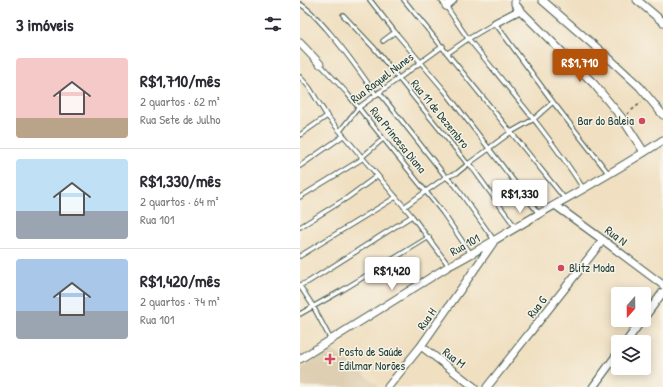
<!DOCTYPE html>
<html lang="pt">
<head>
<meta charset="utf-8">
<style>
  :root { --surface:#fff; --page:#f2f2f3; --text:#2b2b33; --muted:#7c7c81; --line:#e1e1e2; --accent:#b45309 }
  body { margin:0; font-family:"Patrick Hand",sans-serif; background:var(--page); color:var(--text); height:100vh; display:flex; flex-direction:column; font-size:15px; white-space:nowrap }
  * { box-sizing:border-box; margin:0 }
  p { font-size:13px; color:var(--muted) }
  .icon { flex:none; width:22px; height:22px; fill:none; stroke:currentColor; stroke-width:2; stroke-linecap:round; stroke-linejoin:round }
  .map { position:relative; flex:1; overflow:hidden }
  .side { display:flex; flex-direction:column; background:var(--surface); width:300px }
  .side>* { flex:none }
  .needle { width:26px; rotate:200deg }
  .fabs { position:absolute; left:311px; top:287px; display:grid; gap:8px }
  .fabs a { display:grid; place-items:center; width:40px; height:40px; border-radius:4px; background:var(--surface); box-shadow:0 2px 10px #0003; font-size:20px }
  .price { position:absolute; translate:-50% -34px; padding:0 9px; border-radius:4px; background:#fff; color:#222; font-size:13px; line-height:26px; filter:drop-shadow(0 1px 2px #0008) }
  .price::after { content:''; position:absolute; left:50%; top:24px; width:12px; height:9px; margin-left:-6px; background:inherit; clip-path:polygon(0 0,100% 0,50% 100%) }
  .price.selected { background:var(--accent); color:#fff }
  ul { padding:0; list-style:none }
  li { display:flex; align-items:center; gap:12px; height:100px; padding:0 16px }
  li+li { border-top:1px solid var(--line) }
  li span { display:grid; place-items:center; flex:none; width:112px; height:80px; border-radius:4px; color:#555 }
  li>.icon { margin-inline-start:auto }
  span .icon { width:48px; height:48px; fill:#fffc; stroke-width:1 }
  li b { font-size:17px }
  h2 { display:flex; justify-content:space-between; align-items:center; height:48px; padding:0 16px; font-size:17px }
  main { display:flex; flex:1; min-height:0 }
  .map>svg:first-child { display:block }
  .built { fill:#dfcfb2 }
  .lines { fill:none; stroke-linecap:round; stroke-linejoin:round }
  .lane-casing { stroke:#3e5549; stroke-width:5.5 }
  .street-casing { stroke:#3e5549; stroke-width:9 }
  .path { stroke:#3e5549; stroke-width:1.5; stroke-dasharray:3 3; stroke-linecap:butt }
  .lane { stroke:#fff; stroke-width:3.5 }
  .street { stroke:#fff; stroke-width:7 }
  .poi-dot { fill:#d1495b; stroke:#f7f3e8; stroke-width:1.5 }
  .labels { text-anchor:middle; stroke-width:3; stroke-linejoin:round; paint-order:stroke }
  .street-label { font-size:12px; fill:#1f3d34; stroke:#f7f3e8 }
  .poi-label { font-size:12px; fill:#1f3d34; stroke:#f7f3e8; text-anchor:start }
</style>
</head>
<body>
<main>
<section class="side">
<h2>3 imóveis<svg class="icon" aria-label="filters" viewBox="0 0 24 24"><path d="M4 7h16M4 17h16"/><circle cx="9" cy="7" r="2"/><circle cx="15" cy="17" r="2"/></svg></h2>
<ul>
<li><span style="background:linear-gradient(#f6c9c9 75%,#b9a48a 0)"><svg class="icon" aria-label="home" viewBox="0 0 24 24"><path d="M3 11l9-7 9 7M6 9v11h12V9"/></svg></span><div><b>R$1,710/mês</b><p>2 quartos · 62 m²</p><p>Rua Sete de Julho</p></div></li>
<li><span style="background:linear-gradient(#bfe0f5 65%,#9aa5b1 0)"><svg class="icon" aria-label="home" viewBox="0 0 24 24"><path d="M3 11l9-7 9 7M6 9v11h12V9"/></svg></span><div><b>R$1,330/mês</b><p>2 quartos · 64 m²</p><p>Rua 101</p></div></li>
<li><span style="background:linear-gradient(#a9c7e8 65%,#9aa5b1 0)"><svg class="icon" aria-label="home" viewBox="0 0 24 24"><path d="M3 11l9-7 9 7M6 9v11h12V9"/></svg></span><div><b>R$1,420/mês</b><p>2 quartos · 74 m²</p><p>Rua 101</p></div></li>
</ul>
</section>
<div class="map">
<svg width="363" height="387" viewBox="0 0 363 387">
  <rect width="100%" height="100%" fill="#f7f3e8"/>
  <filter id="ink" filterUnits="userSpaceOnUse"><feTurbulence type="fractalNoise" baseFrequency=".025" numOctaves="2"/><feDisplacementMap in="SourceGraphic" scale="8" xChannelSelector="R" yChannelSelector="G"/><feConvolveMatrix kernelMatrix="1 2 1 2 8 2 1 2 1" color-interpolation-filters="sRGB"/></filter>
  <filter id="wash" filterUnits="userSpaceOnUse"><feTurbulence type="fractalNoise" baseFrequency=".012" numOctaves="4" result="noise"/><feDisplacementMap in="SourceGraphic" scale="16" xChannelSelector="R" yChannelSelector="G"/><feGaussianBlur stdDeviation="0.9" result="paint"/><feColorMatrix in="noise" values="0 0 0 0 0 0 0 0 0 0 0 0 0 0 0 0 0 1.4 0 .05"/><feComposite in="paint" operator="in"/></filter>
  <g filter="url(#wash)">
    <rect width="100%" height="100%" fill="#f0dfc0"/>
    <!-- built -->
    <path class="built" d="M32,350L79,386L78,387H0V369Z"/>
  </g>
  <g filter="url(#ink)">
    <g class="lines">
      <!-- lane casing -->
      <g class="lane-casing">
        <path id="lane" d="M70,0L95,32L145,91L239,214
          M104,0L265,199
          M141,0C152,13 160,29 171,42C210,90 250,136 283,188
          M0,4C12,11 20,22 29,32C46,52 61,73 76,95
          M43,15L75,49L166,162L171,166L216,228
          M83,41L95,32
          M148,53L168,39L195,23L253,102L309,174
          M20,64L46,92L143,213L171,254
          M0,77L9,87L27,116L112,216L149,266
          M79,92L146,177L155,185L194,240
          M40,131L58,108L143,46
          M0,135L27,116
          M61,158L83,139
          M0,166L43,136
          M0,197L62,159
          M104,207L146,177L157,173L168,164L189,149L192,146L211,132L234,119L253,102
          M0,227L47,198L77,176
          M0,256L96,197
          M0,285L8,282L112,216
          M0,286L13,306L31,340
          M0,314L41,291L129,237"/>
      </g>
      <!-- street casing -->
      <g class="street-casing">
        <path id="street" d="M215,0V4L220,10L294,84L322,118L344,152
          M242,0L312,61L340,87L363,115
          M337,0L363,22
          M146,6L153,0
          M195,23L220,10
          M0,43L20,64
          M255,205L303,240L363,285
          M344,318L363,292
          M326,342L342,320
          M121,346L174,387
          M0,359L149,266C180,250 209,231 239,214C281,190 323,167 363,140
          M88,387L121,346L193,243
          M187,387L303,240
          M293,387L318,353"/>
      </g>
      <!-- path -->
      <path class="path" d="M327,114L342,102"/>
      <!-- lane -->
      <use href="#lane" class="lane"/>
      <!-- street -->
      <use href="#street" class="street"/>
    </g>
  </g>
  <!-- markers -->
  <g class="poi-dot">
    <circle cx="342" cy="121" r="4"/>
    <circle cx="261" cy="268" r="4"/>
    <path d="M28 353h4v4h4v4h-4v4h-4v-4h-4v-4h4z"/>
  </g>
  <g class="labels">
    <!-- street labels -->
    <g class="street-label">
      <text transform="translate(82 78) rotate(-37)" y="4">Rua Raquel Nunes</text>
      <text transform="translate(140 114) rotate(51)" y="4">Rua 11 de Dezembro</text>
      <text transform="translate(98 140) rotate(51)" y="4">Rua Princesa Diana</text>
      <text transform="translate(316 236) rotate(37)" y="4">Rua N</text>
      <text transform="translate(165 245) rotate(-29)" y="4">Rua 101</text>
      <text transform="translate(237 307) rotate(-52)" y="4">Rua G</text>
      <text transform="translate(127 319) rotate(-55)" y="4">Rua H</text>
      <text transform="translate(154 358) rotate(37)" y="4">Rua M</text>
    </g>
    <!-- poi labels -->
    <g class="poi-label">
      <text x="334" y="125" text-anchor="end">Bar do Baleia</text>
      <text x="269" y="272">Blitz Moda</text>
      <text x="39" y="356">Posto de Saúde<tspan x="39" dy="14">Edilmar Norões</tspan></text>
    </g>
  </g>
</svg>
<div class="fabs">
<a><svg class="needle" viewBox="-14 -14 28 28"><path d="M0-13l5 13h-10z" fill="#e53935"/><path d="M0 13l5-13h-10z" fill="#7c7c81"/></svg></a>
<a><svg class="icon" aria-label="layers" viewBox="0 0 24 24"><path d="M12 4l9 5-9 5-9-5zM3 14l9 5 9-5"/></svg></a>
</div>
<b class="price selected" style="left:280px;top:83px">R$1,710</b>
<b class="price" style="left:220px;top:214px">R$1,330</b>
<b class="price" style="left:92px;top:291px">R$1,420</b>
</div>
</main>
</body>
</html>
